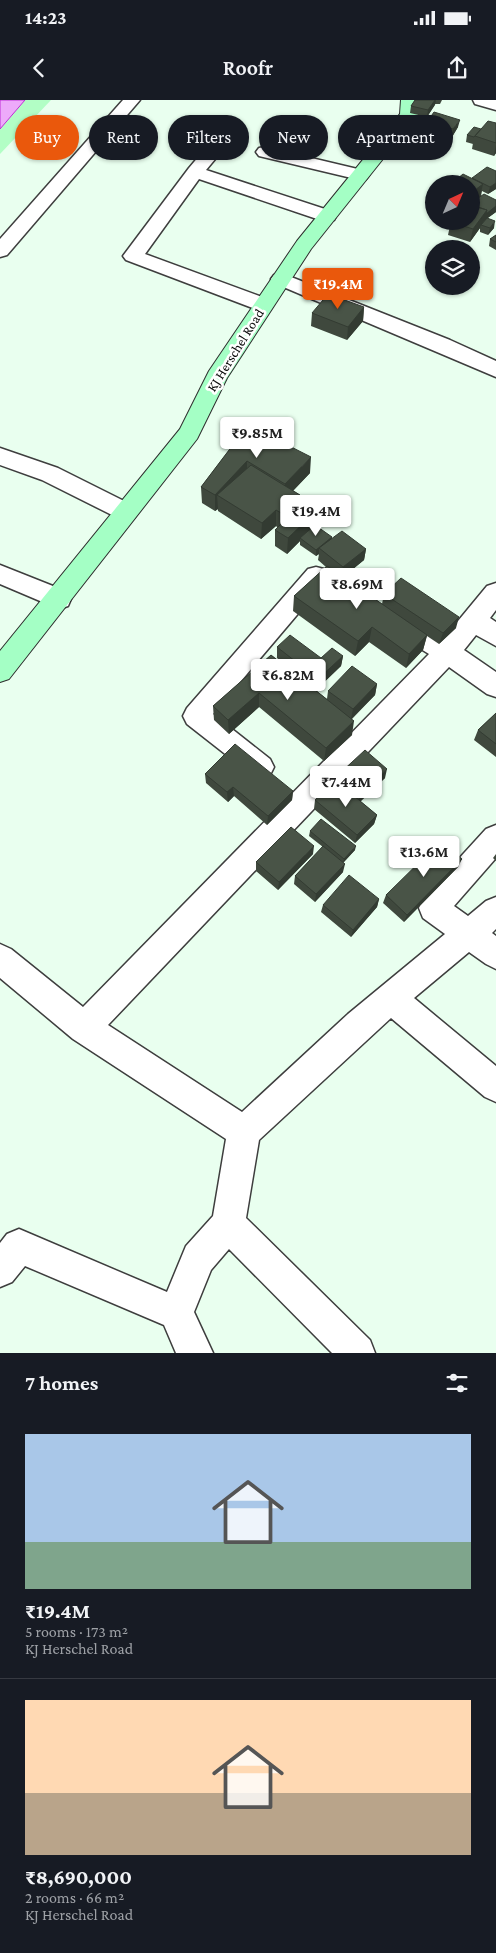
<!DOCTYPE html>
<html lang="en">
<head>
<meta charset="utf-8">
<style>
  :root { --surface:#171b24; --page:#20242c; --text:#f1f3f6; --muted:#9ea1a6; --line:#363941; --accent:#ea580c }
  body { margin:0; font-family:"Crimson Pro",serif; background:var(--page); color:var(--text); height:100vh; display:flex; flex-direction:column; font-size:19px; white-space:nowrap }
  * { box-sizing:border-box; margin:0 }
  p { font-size:16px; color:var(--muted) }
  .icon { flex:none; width:28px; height:28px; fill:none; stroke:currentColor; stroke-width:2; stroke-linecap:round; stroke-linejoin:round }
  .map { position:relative; height:1253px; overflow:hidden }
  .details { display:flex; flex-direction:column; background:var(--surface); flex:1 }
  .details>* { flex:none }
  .top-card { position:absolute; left:15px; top:15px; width:466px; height:45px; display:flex; gap:10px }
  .needle { width:32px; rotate:44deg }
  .buttons { position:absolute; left:425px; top:75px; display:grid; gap:10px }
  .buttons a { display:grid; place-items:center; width:55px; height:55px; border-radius:50%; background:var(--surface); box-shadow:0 1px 4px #0004; font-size:25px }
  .price { position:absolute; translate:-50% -42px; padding:0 11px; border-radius:5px; background:#fff; color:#222; font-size:16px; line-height:32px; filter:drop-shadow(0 1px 2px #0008) }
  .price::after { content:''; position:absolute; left:50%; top:30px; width:15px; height:11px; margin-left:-8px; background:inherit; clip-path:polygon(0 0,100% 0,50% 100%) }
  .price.on { background:var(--accent); color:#fff }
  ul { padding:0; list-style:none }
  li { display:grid; align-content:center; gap:10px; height:265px; padding:0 25px }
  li+li { border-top:1px solid var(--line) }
  li span { display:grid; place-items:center; height:155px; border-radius:0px; color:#555 }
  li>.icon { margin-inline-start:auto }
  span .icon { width:90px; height:90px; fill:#fffc; stroke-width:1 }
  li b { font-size:21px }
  h2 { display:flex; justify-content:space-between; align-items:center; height:60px; padding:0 25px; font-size:21px }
  .tag { padding:0 18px; border-radius:22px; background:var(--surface); box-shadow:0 1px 4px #0004; font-size:18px; line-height:45px }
  .tag.on { background:var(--accent); color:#fff }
  .status { display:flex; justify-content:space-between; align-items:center; height:35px; padding:0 25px; background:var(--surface); direction:ltr }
  .status svg { height:14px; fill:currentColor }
  header { display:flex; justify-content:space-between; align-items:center; height:65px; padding:0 25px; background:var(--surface); font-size:22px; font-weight:600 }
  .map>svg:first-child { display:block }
  .sand { fill:#b2fec5 }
  .water { fill:#edaafa; stroke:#bf2dd5 }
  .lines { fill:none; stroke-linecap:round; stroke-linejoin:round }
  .street-casing { stroke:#3e3e3e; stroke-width:3 }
  .secondary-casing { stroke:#2d2d2d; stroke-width:2 }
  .street { fill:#fff; fill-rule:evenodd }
  .secondary { fill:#a4ffc5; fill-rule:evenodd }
  .wall { fill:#3f483d }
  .shaded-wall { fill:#333b32 }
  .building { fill:#495447; stroke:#333b32 }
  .labels { text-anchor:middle; stroke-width:5; stroke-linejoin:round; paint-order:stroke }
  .street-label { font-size:14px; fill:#0b0b0b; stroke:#fff }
</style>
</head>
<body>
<div class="status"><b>14:23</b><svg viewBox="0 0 49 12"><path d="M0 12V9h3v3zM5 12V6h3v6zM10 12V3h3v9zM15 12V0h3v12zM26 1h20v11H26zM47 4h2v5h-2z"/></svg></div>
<header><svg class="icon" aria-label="back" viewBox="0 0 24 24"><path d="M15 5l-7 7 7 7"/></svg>Roofr<svg class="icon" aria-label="share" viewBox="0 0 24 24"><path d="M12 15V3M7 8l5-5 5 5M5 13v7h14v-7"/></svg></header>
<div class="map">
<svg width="496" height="1253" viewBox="0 0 496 1253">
  <rect width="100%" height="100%" fill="#e9ffef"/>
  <!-- sand -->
  <path class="sand" d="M25,0H51L0,54V29Z"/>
  <!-- water -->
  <path class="water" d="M0,0H25L0,29Z"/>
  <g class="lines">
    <!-- street casing -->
    <g class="street-casing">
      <path id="street" d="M123,0H140L7,155L0,157V139Z
        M473,0H496V10L475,4Z
        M222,35L228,36L231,40L206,70L334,112L336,116L334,120H320L199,79L145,154L270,200L273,205L270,210L263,212L126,160L123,156L189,68L216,36Z
        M265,47L366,71L369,75L366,79L360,80L259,56L256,52L259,48Z
        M281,173L450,240L496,261V277L274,183L271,179L274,175Z
        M0,348L58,368L134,406L138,412L134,418L126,421L118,418L42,380L0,365Z
        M0,465L68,492L71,499L68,506L59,509L0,484Z
        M316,467L324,469L328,476L324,483L213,614L270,659L274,667L270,675L261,679L252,675L187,624L183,616L187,608L308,469Z
        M496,483V510L490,518L496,522V546L476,535L464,550L496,572V597L487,594L449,567L108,925L242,1012L348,914L445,834L423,818L419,808L423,798L486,729L496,725V758L454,806L468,816L486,801L496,797V829L492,833L496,836V869L486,864L469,852L414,898L496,966V1002L485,997L391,918L259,1040L246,1118L370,1240L375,1253H332L229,1149L211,1170L194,1212L213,1253H176L164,1225L25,1166L12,1182L0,1187V1143L7,1134L19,1129L167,1192L186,1146L213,1116L226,1039L73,939L0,878V844L11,849L83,907L429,554L387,528L384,521L387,514C406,508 428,528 444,538L487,486Z"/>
    </g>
    <!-- secondary casing -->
    <g class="secondary-casing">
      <path id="secondary" d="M401,0H419L418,15L311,149L227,278L197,339L9,579L0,582V551L180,329L209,271L297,141L400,14Z"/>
    </g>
    <!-- street -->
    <use href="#street" class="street"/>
    <!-- secondary -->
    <use href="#secondary" class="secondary"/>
  </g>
  <!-- wall -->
  <path class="wall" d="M415,0H442L440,4H435L427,17L410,13L411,6Z
    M427,22L458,27L452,37L426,29Z
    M496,23V53L494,56L472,49L473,43V44L466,42L467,35Z
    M496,71V89L488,94L482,91L481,96L496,100V112L487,118L494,128L488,135L480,132V128L470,142L448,135L451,121H471L472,78Z
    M496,135V150L489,146L490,139Z
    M364,207L363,221L347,240L311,226L312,213Z
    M248,325L310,373L293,391L300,395L299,406L313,414L311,429L332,437V439L366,449L364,460L343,477L382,504L384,494L456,528L439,544L427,536L423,550L406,568L369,542L355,556L293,511L294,496L326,467L318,460L319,454L316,456L300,445V441L287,454L275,446V430L278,428L276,426L261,439L218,411V409L215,411L202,403L201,387Z
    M277,547L321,558L343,556L341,566L317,589L277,558Z
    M271,555L327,599L328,591L377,584L375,595L352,619V635L324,661L259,607L229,634L214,620L213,606Z
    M496,613V657L474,640L478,630Z
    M205,674L293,691L292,700L267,725L234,696L228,702L206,683Z
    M338,675L385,678L360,701L377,715L374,724L355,743L314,709L315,700L337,682Z
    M310,731L355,750L343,763V772L315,802L294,784L295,776L323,747L309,736Z
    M313,754L278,790L256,771V762Z
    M496,754V761L493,758Z
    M458,767L404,822L383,803L386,795Z
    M379,799L377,807L351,837L321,812L323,805Z"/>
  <!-- shaded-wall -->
  <path class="shaded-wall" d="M435,0H436L435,5L427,17L428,10Z
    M460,20L458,27L452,37L453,29Z
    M496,45V53L494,56Z
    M496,83V89L488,94L490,87Z
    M483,84L480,97L471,105V93Z
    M496,106V112L484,121L481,125L480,128L470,142L473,129L487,110Z
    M495,121L494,128L488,135L490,128Z
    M364,207L363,221L347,240L348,227Z
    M311,357L310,373L284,400L285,384Z
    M247,361V378L217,395L218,409L215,411V395Z
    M300,395L299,411L292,402Z
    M276,410V426L261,439L262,423Z
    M313,414L311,431L300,438V441L287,454L288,438Z
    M332,437L331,443L319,448V454L316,456V450Z
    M366,449L364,460L341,479L343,467Z
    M459,517L456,528L439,544L443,533Z
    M372,527L369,542L355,556L358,541Z
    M427,535L423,550L406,568L409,554Z
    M343,556L341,566L317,589L318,579Z
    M377,584L375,595L351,619L353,609Z
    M259,593V607L229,634L228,620Z
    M354,621L352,635L324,661L326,648Z
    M387,669L385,678L358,704L360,694Z
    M233,687L234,696L228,702L227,692Z
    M293,691L292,700L267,725L268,716Z
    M377,715L374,724L355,743L357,735Z
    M314,746L313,754L278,790L279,782Z
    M356,746L355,750L343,763L344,759Z
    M462,759L458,767L404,822L407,815Z
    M345,764L343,772L315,802L316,794Z
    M379,799L377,807L351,837L353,830Z"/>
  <!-- building -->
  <path class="building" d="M415,0H435L428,10L411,6Z
    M434,12L460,20L453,29L427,22Z
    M488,21L496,23V43L475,36Z
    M474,27L481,29L474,37L467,35Z
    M487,67L496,71V83L490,87L472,78Z
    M463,74L483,84L471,93V84H451Z
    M484,94L496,100V106L486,114L487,110L471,105V103Z
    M471,105L487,110L473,129L451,122L471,121Z
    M487,118L495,121L490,128L481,125Z
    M496,135V142L490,139Z
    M328,194L364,207L348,227L312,213Z
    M248,325L311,357L285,384L247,361L215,395L201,387Z
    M251,365L300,395L292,402L313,414L288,438L275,430L288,417L276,410L262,423L217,395Z
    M315,425L332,437L316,450L300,438Z
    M342,431L366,449L343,467L319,448Z
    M327,466L427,535L409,554L372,527L358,541L294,496Z
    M401,478L459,517L443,533L384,494Z
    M290,535L321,558L332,548L343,556L318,579L277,547Z
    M271,555L354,621L326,648L259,593L228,620L213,606Z
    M352,566L377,584L353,609L328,591Z
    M496,613V644L478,630Z
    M235,644L293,691L268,716L233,687L227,692L205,674Z
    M365,650L387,669L360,694L338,675Z
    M336,681L377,715L357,735L315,700Z
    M321,719L356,746L344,759L310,731Z
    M291,727L314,746L279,782L256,762Z
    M441,741L462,759L407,815L386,795Z
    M323,746L345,764L316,794L295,776Z
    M349,775L379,799L353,830L323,805Z"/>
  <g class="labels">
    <!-- street labels -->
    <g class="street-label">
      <text transform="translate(235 250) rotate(-58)" y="5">KJ Herschel Road</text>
    </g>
  </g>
</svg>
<div class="buttons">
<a><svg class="needle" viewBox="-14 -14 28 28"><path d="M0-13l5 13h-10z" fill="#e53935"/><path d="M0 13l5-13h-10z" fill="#9ea1a6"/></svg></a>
<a><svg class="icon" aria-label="layers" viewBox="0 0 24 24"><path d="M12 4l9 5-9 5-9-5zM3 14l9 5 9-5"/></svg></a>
</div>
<b class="price on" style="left:338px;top:210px">₹19.4M</b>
<b class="price" style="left:257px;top:359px">₹9.85M</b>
<b class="price" style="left:316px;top:437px">₹19.4M</b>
<b class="price" style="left:357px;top:510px">₹8.69M</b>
<b class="price" style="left:288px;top:601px">₹6.82M</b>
<b class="price" style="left:346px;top:708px">₹7.44M</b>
<b class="price" style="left:424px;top:778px">₹13.6M</b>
<div class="top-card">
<a class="tag on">Buy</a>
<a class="tag">Rent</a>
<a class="tag">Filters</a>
<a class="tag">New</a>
<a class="tag">Apartment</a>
</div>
</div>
<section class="details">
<h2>7 homes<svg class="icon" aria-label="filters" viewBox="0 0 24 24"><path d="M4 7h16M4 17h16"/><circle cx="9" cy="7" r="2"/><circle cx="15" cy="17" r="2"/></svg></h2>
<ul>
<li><span style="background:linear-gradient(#a9c7e8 70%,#7fa58c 0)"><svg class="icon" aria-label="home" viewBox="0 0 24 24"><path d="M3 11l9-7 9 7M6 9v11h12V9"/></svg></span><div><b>₹19.4M</b><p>5 rooms · 173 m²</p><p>KJ Herschel Road</p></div></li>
<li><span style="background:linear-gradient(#ffd9b3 60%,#b9a48a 0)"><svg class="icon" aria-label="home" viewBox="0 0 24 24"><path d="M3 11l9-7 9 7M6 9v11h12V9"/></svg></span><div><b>₹8,690,000</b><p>2 rooms · 66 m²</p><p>KJ Herschel Road</p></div></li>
</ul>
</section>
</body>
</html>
